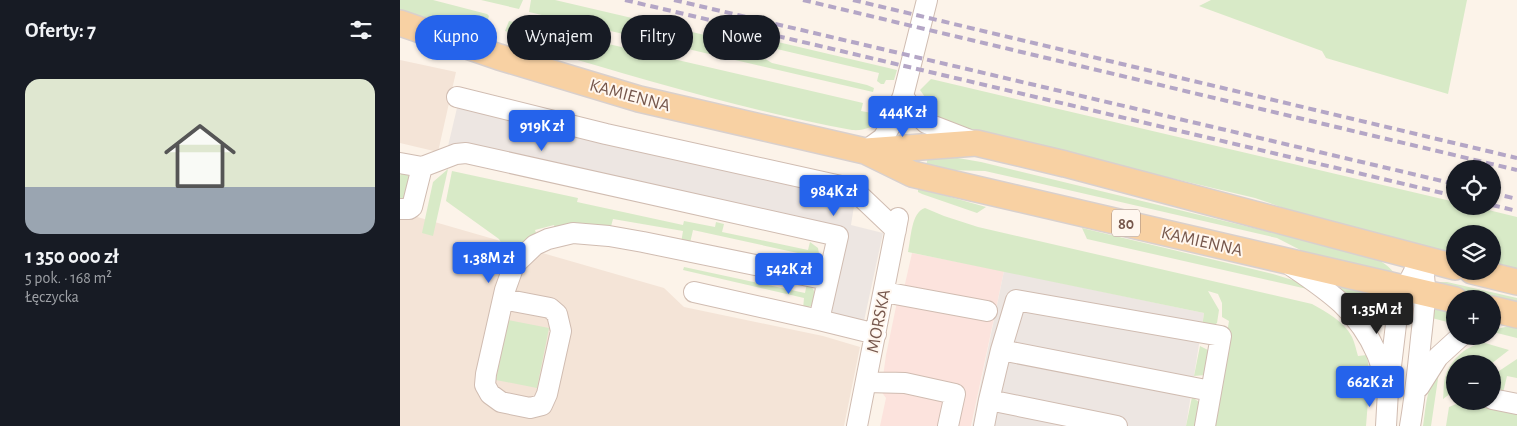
<!DOCTYPE html>
<html lang="pl">
<head>
<meta charset="utf-8">
<style>
  :root { --surface:#171b24; --page:#242831; --text:#f1f3f6; --muted:#9ea1a6; --accent:#2563eb }
  body { margin:0; font-family:"Alegreya Sans",sans-serif; background:var(--page); color:var(--text); height:100vh; display:flex; flex-direction:column; font-size:19px; white-space:nowrap }
  * { box-sizing:border-box; margin:0 }
  p { font-size:16px; color:var(--muted) }
  .icon { flex:none; width:28px; height:28px; fill:none; stroke:currentColor; stroke-width:2; stroke-linecap:round; stroke-linejoin:round }
  .map { position:relative; flex:1; overflow:hidden }
  .details { display:flex; flex-direction:column; background:var(--surface); width:400px }
  .details>* { flex:none }
  .guide { position:absolute; left:15px; top:15px; width:475px; height:45px; display:flex; gap:10px }
  .controls { position:absolute; left:1046px; top:160px; display:grid; gap:10px }
  .controls a { display:grid; place-items:center; width:55px; height:55px; border-radius:50%; background:var(--surface); box-shadow:0 1px 4px #0004; font-size:25px }
  .price { position:absolute; translate:-50% -42px; padding:0 11px; border-radius:5px; background:var(--accent); color:#fff; font-size:16px; line-height:32px; filter:drop-shadow(0 1px 2px #0008) }
  .price::after { content:''; position:absolute; left:50%; top:30px; width:15px; height:11px; margin-left:-8px; background:inherit; clip-path:polygon(0 0,100% 0,50% 100%) }
  .price.current { background:#222; color:#fff }
  ul { padding:0; list-style:none }
  li { display:grid; align-content:center; gap:10px; height:265px; padding:0 25px }
  li span { display:grid; place-items:center; height:155px; border-radius:15px; color:#555 }
  li>.icon { margin-inline-start:auto }
  span .icon { width:90px; height:90px; fill:#fffc; stroke-width:1 }
  li b { font-size:21px }
  h2 { display:flex; justify-content:space-between; align-items:center; height:60px; padding:0 25px; font-size:21px }
  .pill { padding:0 18px; border-radius:22px; background:var(--surface); box-shadow:0 1px 4px #0004; font-size:18px; line-height:45px }
  .pill.current { background:var(--accent); color:#fff }
  main { display:flex; flex:1; min-height:0 }
  .map>svg:first-child { display:block }
  .residential { fill:#f4e4d7 }
  .commercial { fill:#fce3dd }
  .industrial { fill:#ede6e2 }
  .green { fill:#d8eac7 }
  .lines { fill:none; stroke-linecap:round; stroke-linejoin:round }
  .minor-casing { stroke:#d0bcb1; stroke-width:22 }
  .major-casing { stroke:#d9d0cd; stroke-width:28 }
  .minor { stroke:#fff; stroke-width:20 }
  .major { stroke:#f8d1a3; stroke-width:25 }
  .rail { stroke:#b4a6c6; stroke-width:4; stroke-dasharray:8 5; stroke-linecap:butt }
  .labels { text-anchor:middle; stroke-width:4; stroke-linejoin:round; paint-order:stroke }
  .shield { fill:#fff7ef; stroke:#9f877d; stroke-width:1 }
  .shield-label { font-size:16px; font-weight:bold; fill:#76574c }
  .street-label { font-size:18px; fill:#76574c; stroke:#fff7ef }
</style>
</head>
<body>
<main>
<section class="details">
<h2>Oferty: 7<svg class="icon" aria-label="filters" viewBox="0 0 24 24"><path d="M4 7h16M4 17h16"/><circle cx="9" cy="7" r="2"/><circle cx="15" cy="17" r="2"/></svg></h2>
<ul>
<li><span style="background:linear-gradient(#dfe7d0 70%,#9aa5b1 0)"><svg class="icon" aria-label="home" viewBox="0 0 24 24"><path d="M3 11l9-7 9 7M6 9v11h12V9"/></svg></span><div><b>1 350 000 zł</b><p>5 pok. · 168 m²</p><p>Łęczycka</p></div></li>
</ul>
</section>
<div class="map">
<svg width="1117" height="426" viewBox="0 0 1117 426">
  <rect width="100%" height="100%" fill="#fcf3e9"/>
  <!-- residential -->
  <path class="residential" d="M0,60L56,72L38,152L0,143Z
    M0,212L264,288L284,307L423,336L460,347L444,426H0Z"/>
  <!-- commercial -->
  <path class="commercial" d="M512,253L604,271L571,426H480L486,398L481,391L486,355L497,302L505,284Z"/>
  <!-- industrial -->
  <path class="industrial" d="M61,91L457,187L451,225L483,233L464,321L424,311L441,229L48,146Z
    M604,271L804,313L786,426H572Z"/>
  <!-- green -->
  <path class="green" d="M0,0H33L87,14L89,16L86,25L70,21L68,26C45,19 22,18 0,11Z
    M81,0H123L119,9Z
    M131,0H155L356,47L355,53L372,63L467,85L474,88L473,92L129,12Z
    M811,0H1067L1048,94L926,58L922,51L799,6Z
    M109,21L463,103L461,111L472,113L471,117L481,120C473,127 464,131 452,130C347,111 243,79 140,49L142,44L121,38V36L105,31Z
    M365,39L497,70L494,80H486L484,84H481L477,81L479,73L364,46Z
    M531,79L1055,202V206H1072L1117,217V269L1093,264L1092,234H1055V255L942,228L855,198L539,123V117L520,90Z
    M529,153L581,162L969,256C981,260 989,266 997,276L914,257L877,238L585,171L545,170L526,166Z
    M2,169L13,181L16,190L0,203V176Z
    M48,169L33,236L22,233L33,182Z
    M52,171L178,198L177,202L283,225L284,221L315,227L316,222L324,224L322,232L408,250L410,242L418,248L420,259L415,266H405L407,255L293,230L290,243H281L283,231L213,219L210,230H155L154,225L135,230L138,239L112,261L99,239L46,201Z
    M518,188L586,207L577,213L522,194L518,192Z
    M525,208L544,216L578,227L912,304C926,312 944,321 952,337C955,343 956,350 958,356L967,355L970,376L966,426H812L829,321L822,317V303L818,294L808,291L819,310L817,323L812,327H802L804,313L508,252C511,239 511,212 525,208Z
    M682,228L873,274L899,282L916,291L687,239Z
    M284,267L405,293L407,283C416,289 417,297 411,306L403,309L404,298L283,270Z
    M929,282L984,293L983,307L948,299Z
    M1038,282H1047L1117,298V304L1042,286Z
    M1033,306L1055,311V324L1032,318Z
    M108,320L149,328L137,388L96,380Z
    M1117,324V338L1093,332V330Z
    M1085,343L1109,350L1091,364H1055V390L1043,399C1044,392 1043,382 1046,375C1051,359 1068,344 1085,343Z
    M800,346L810,351L805,375L794,376Z
    M1117,359V378L1107,376L1103,393L1093,394V375Z
    M1039,372L1031,426H1023C1026,408 1026,386 1039,372Z
    M792,397L799,402L800,422L794,426H786Z
    M1061,402L1117,414V426H1046L1049,407Z"/>
  <g class="lines">
    <!-- minor casing -->
    <g class="minor-casing">
      <path id="minor" d="M503,96L512,109L526,123L575,142
        M57,97L206,134L450,188L456,192L496,230
        M465,151L483,138L492,123L503,96L527,0
        M0,163L22,167
        M0,209H9L12,207L22,167L56,154L66,153L438,236L419,320
        M890,265C927,290 958,310 977,354C982,366 984,379 988,391
        M294,292L419,320L476,334
        M484,292L587,311
        M103,299L150,308L157,314L161,331L147,394L142,405L130,408L101,402L90,394L85,385L86,374L105,290L114,265L135,245L148,239L173,233L209,236L243,242L428,280
        M601,350L589,400L717,426
        M466,382L505,383L555,394L548,426
        M1019,387L1038,357L1061,336
        M1092,399L1117,404
        M457,426L498,218
        M584,426L589,400
        M805,426L821,336L616,300L601,350L811,391
        M986,426L988,391L997,316L1005,289L1021,258
        M1010,426C1015,397 1018,368 1021,338C1024,311 1028,286 1021,258"/>
    </g>
    <!-- major casing -->
    <g class="major-casing">
      <path id="major" d="M0,23L99,57L239,99L465,151L512,174L1055,300
        M466,151L576,143L665,164L1055,267
        M1072,271L1117,282
        M1092,309L1117,315"/>
    </g>
    <!-- minor -->
    <use href="#minor" class="minor"/>
    <!-- major -->
    <use href="#major" class="major"/>
    <!-- rail -->
    <path class="rail" d="M225,0L1055,196
      M274,0L1055,184
      M403,0L1117,170
      M453,0L1117,158
      M1092,193L1117,199
      M1092,205L1117,211"/>
  </g>
  <g class="labels">
    <!-- shield labels -->
    <rect class="shield" x="712" y="209.5" width="28" height="27" rx="4"/>
    <g class="shield-label">
      <text x="726" y="229">80</text>
    </g>
    <!-- street labels -->
    <g class="street-label">
      <text transform="translate(230 95) rotate(15)" y="6">KAMIENNA</text>
      <text transform="translate(802 241) rotate(13)" y="6">KAMIENNA</text>
      <text transform="translate(478 321) rotate(-79)" y="6">MORSKA</text>
    </g>
  </g>
</svg>
<div class="controls">
<a><svg class="icon" aria-label="locate" viewBox="0 0 24 24"><circle cx="12" cy="12" r="6"/><path d="M12 2v4M12 18v4M2 12h4M18 12h4"/></svg></a>
<a><svg class="icon" aria-label="layers" viewBox="0 0 24 24"><path d="M12 4l9 5-9 5-9-5zM3 14l9 5 9-5"/></svg></a>
<a>+</a>
<a>−</a>
</div>
<b class="price" style="left:503px;top:138px">444K zł</b>
<b class="price" style="left:142px;top:152px">919K zł</b>
<b class="price" style="left:434px;top:217px">984K zł</b>
<b class="price" style="left:89px;top:284px">1.38M zł</b>
<b class="price" style="left:389px;top:295px">542K zł</b>
<b class="price current" style="left:977px;top:335px">1.35M zł</b>
<b class="price" style="left:970px;top:408px">662K zł</b>
<div class="guide">
<a class="pill current">Kupno</a>
<a class="pill">Wynajem</a>
<a class="pill">Filtry</a>
<a class="pill">Nowe</a>
</div>
</div>
</main>
</body>
</html>
